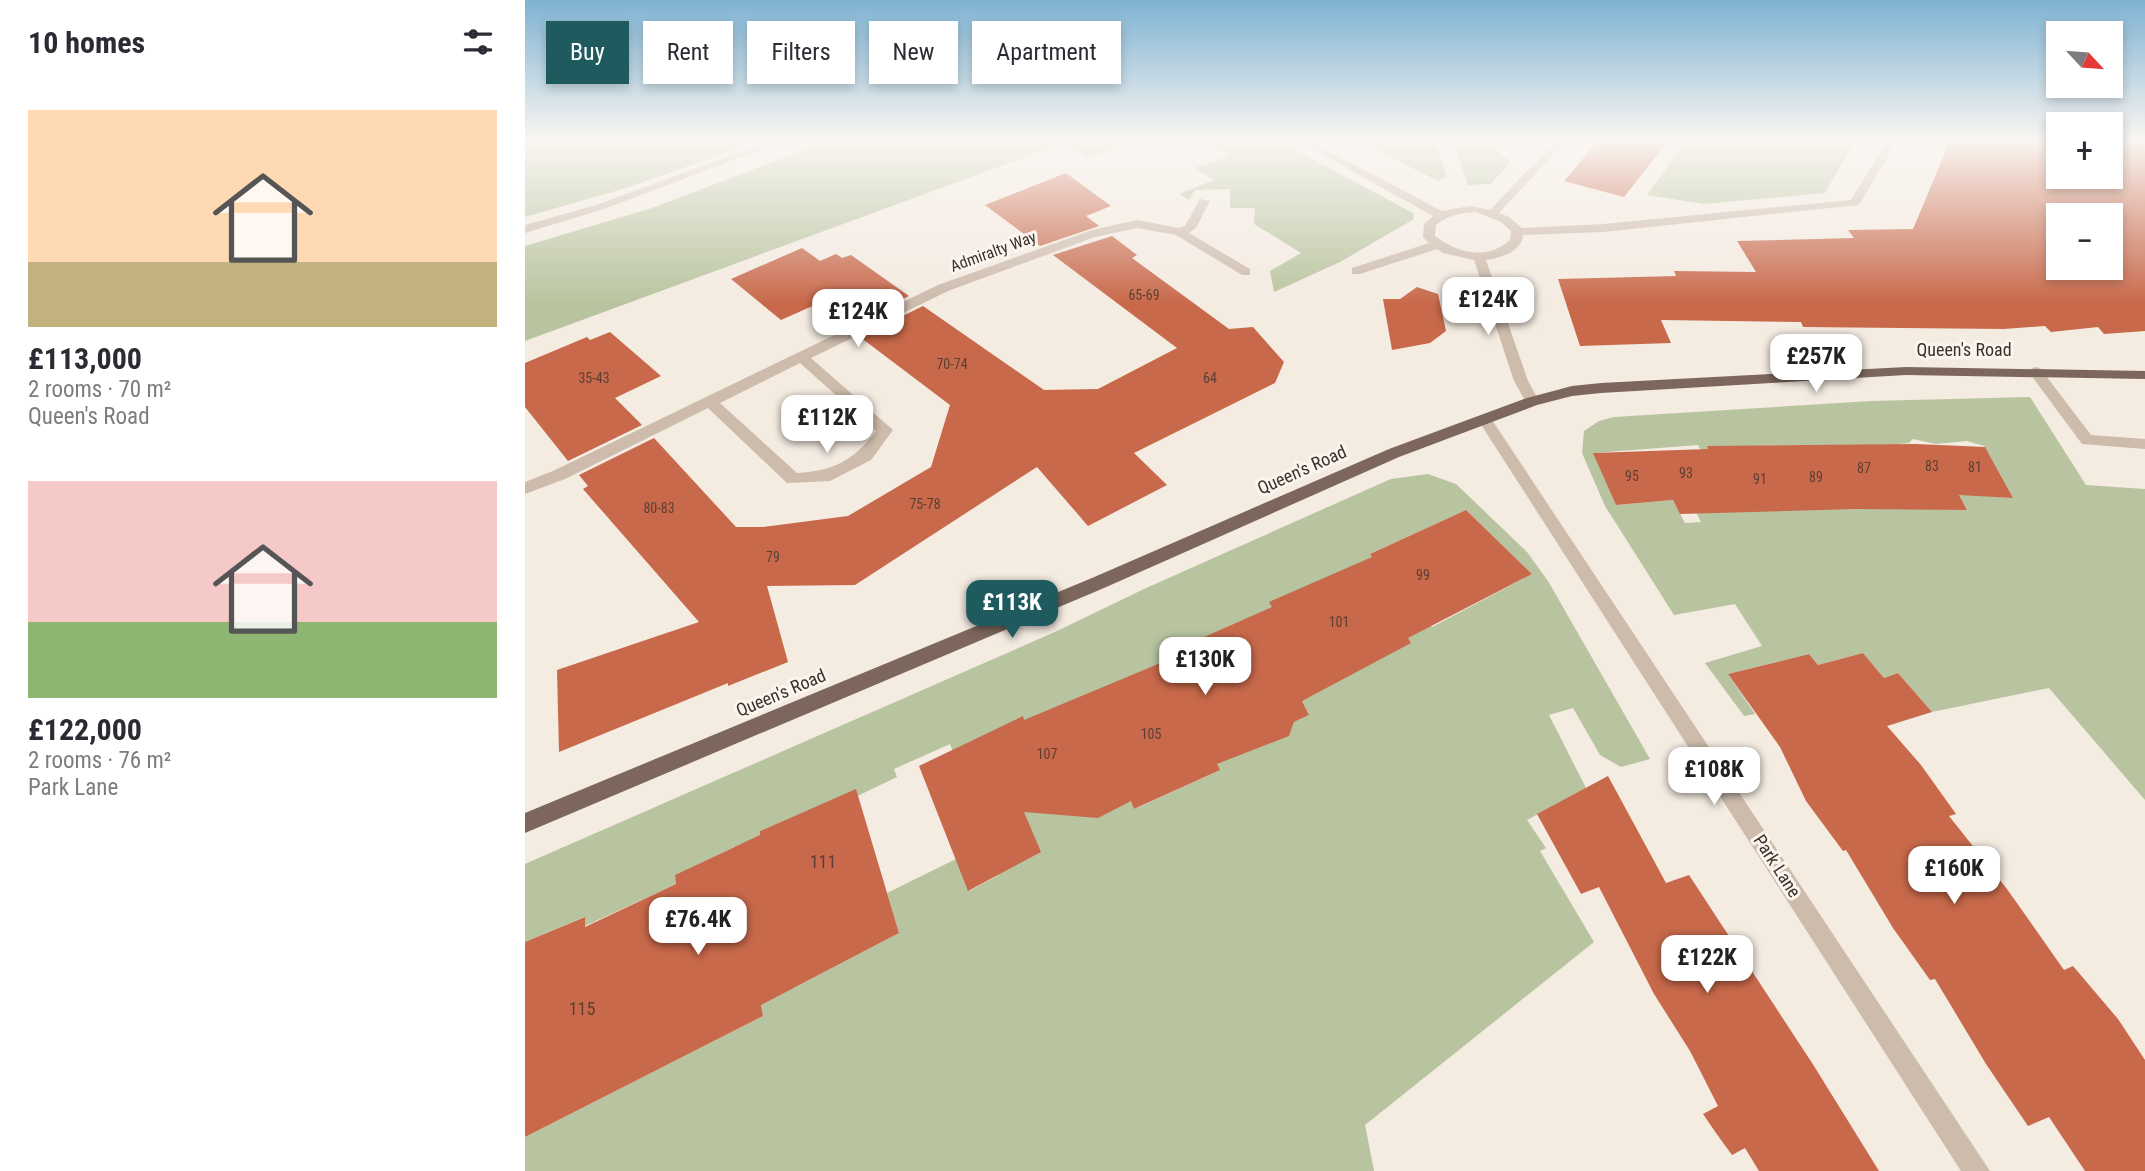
<!DOCTYPE html>
<html lang="en">
<head>
<meta charset="utf-8">
<style>
  :root { --surface:#fff; --page:#f2f2f3; --text:#2b2b33; --muted:#7c7c81; --accent:#1f5a5e }
  body { margin:0; font-family:"Roboto Condensed",sans-serif; background:var(--page); color:var(--text); height:100vh; display:flex; flex-direction:column; font-size:26px; white-space:nowrap }
  * { box-sizing:border-box; margin:0 }
  p { font-size:23px; color:var(--muted) }
  .icon { flex:none; width:38px; height:38px; fill:none; stroke:currentColor; stroke-width:2; stroke-linecap:round; stroke-linejoin:round }
  .map { position:relative; flex:1; overflow:hidden }
  .sheet { display:flex; flex-direction:column; background:var(--surface); width:525px }
  .sheet>* { flex:none }
  .top-card { position:absolute; left:21px; top:21px; width:665px; height:63px; display:flex; gap:14px }
  .needle { width:46px; rotate:116deg }
  .buttons { position:absolute; left:1521px; top:21px; display:grid; gap:14px }
  .buttons a { display:grid; place-items:center; width:77px; height:77px; border-radius:0px; background:var(--surface); box-shadow:0 4px 10px #0003; font-size:35px }
  .price { position:absolute; translate:-50% -60px; padding:0 16px; border-radius:14px; background:#fff; color:#222; font-size:23px; line-height:46px; filter:drop-shadow(0 2px 4px #0008) }
  .price::after { content:''; position:absolute; left:50%; top:42px; width:21px; height:16px; margin-left:-10px; background:inherit; clip-path:polygon(0 0,100% 0,50% 100%) }
  .price.current { background:var(--accent); color:#fff }
  ul { padding:0; list-style:none }
  li { display:grid; align-content:center; gap:14px; height:371px; padding:0 28px }
  li span { display:grid; place-items:center; height:217px; border-radius:0px; color:#555 }
  li>.icon { margin-inline-start:auto }
  span .icon { width:126px; height:126px; fill:#fffc; stroke-width:1 }
  li b { font-size:30px }
  h2 { display:flex; justify-content:space-between; align-items:center; height:84px; padding:0 28px; font-size:30px }
  .chip { padding:0 24px; border-radius:0px; background:var(--surface); box-shadow:0 4px 10px #0003; font-size:24px; line-height:63px }
  .chip.current { background:var(--accent); color:#fff }
  main { display:flex; flex:1; min-height:0 }
  .map>svg:first-child { display:block }
  .green { fill:#b8c4a0; fill-rule:evenodd }
  .building { fill:#c8694b; fill-rule:evenodd }
  .lines { fill:none; stroke-linecap:round; stroke-linejoin:round }
  .minor { fill:#cdbbac; fill-rule:evenodd }
  .major { fill:#7d675c; fill-rule:evenodd }
  .labels { text-anchor:middle; stroke-width:6; stroke-linejoin:round; paint-order:stroke }
  .number-label { font-size:14px; fill:#5e3e33 }
  .far-street-label { font-size:16px; fill:#3b302b; stroke:#fbf5ee }
  .street-label { font-size:18px; fill:#3b302b; stroke:#fbf5ee }
  .near-number-label { font-size:18px; fill:#5e3e33 }
</style>
</head>
<body>
<main>
<section class="sheet">
<h2>10 homes<svg class="icon" aria-label="filters" viewBox="0 0 24 24"><path d="M4 7h16M4 17h16"/><circle cx="9" cy="7" r="2"/><circle cx="15" cy="17" r="2"/></svg></h2>
<ul>
<li><span style="background:linear-gradient(#ffd9b3 70%,#c2b280 0)"><svg class="icon" aria-label="home" viewBox="0 0 24 24"><path d="M3 11l9-7 9 7M6 9v11h12V9"/></svg></span><div><b>£113,000</b><p>2 rooms · 70 m²</p><p>Queen's Road</p></div></li>
<li><span style="background:linear-gradient(#f6c9c9 65%,#8fb573 0)"><svg class="icon" aria-label="home" viewBox="0 0 24 24"><path d="M3 11l9-7 9 7M6 9v11h12V9"/></svg></span><div><b>£122,000</b><p>2 rooms · 76 m²</p><p>Park Lane</p></div></li>
</ul>
</section>
<div class="map">
<svg width="1620" height="1171" viewBox="0 0 1620 1171">
  <rect width="100%" height="100%" fill="#f4ebe1"/>
  <!-- green -->
  <path class="green" d="M0,141H235L101,188L0,217Z
    M304,141H607L563,158L541,142L0,341V246L127,208Z
    M684,141H754L888,213L889,219L815,262L749,292L745,271L776,253L729,224L730,208H705V189L670,190L664,200L654,194L689,180L670,168L703,156Z
    M834,141H911L922,177L913,181Z
    M1161,141H1330L1300,193L1179,204L1122,195Z
    M968,147L985,162L966,184L943,185L930,148Z
    M1505,397L1561,485L1620,489V800L1524,688L1407,712L1373,673L1359,678L1338,653L1293,665L1284,654L1203,674L1230,714L1219,716L1180,663L1237,646L1210,604L1149,615L1080,506L1057,453L1059,431L1074,421L1089,417L1346,401ZM1388,439L1411,444L1442,441L1459,446L1488,498L1458,496L1454,489L1430,488L1442,510L1407,509L1375,444L1384,443ZM1173,445L1200,494L1171,512L1176,522L1160,523L1148,500L1091,505L1069,453ZM1257,445L1358,446L1330,509L1183,448Z
    M903,474L931,484L1002,552L1023,581L1125,759L1096,767L1075,755L1048,708L1024,715L1061,788L1002,820L1021,848L1015,851L1069,942L840,1125L849,1171H0V1137L238,1016L209,847L151,875V884L60,926L59,917L0,942V864L530,632L619,589L850,486L866,479ZM941,510L1007,574L907,627L845,554ZM732,614L784,715L769,722L764,735L694,730L654,648ZM559,698L695,770L610,809ZM425,744L474,875L444,891L431,859L362,893L374,933L269,988L235,831L293,806L295,814L372,777L369,769Z"/>
  <!-- building -->
  <path class="building" d="M1073,141H1143L1099,197L1039,181Z
    M1425,141H1533V177H1586V141H1620V331L1579,334L1573,327L1526,332L1520,326L1479,329L1278,327L1276,322L1136,320L1146,343L1055,346L1033,279L1151,276L1149,271L1231,272L1212,241L1329,238L1323,230L1388,229ZM1533,215H1586V268H1533Z
    M541,173L586,206L561,216L574,226L515,246L460,205Z
    M587,236L612,255L607,258L704,329L728,327L759,362L750,383L609,453L642,485L563,526L512,467L330,585L242,586L263,662L203,686V683L34,752L32,670L174,622L58,489L63,486L54,475L129,438L211,527H238L323,516L406,467L425,405L335,337L398,306L519,390L573,389L652,348L528,255Z
    M277,248L295,261L311,254L317,258L326,255L384,296L322,326L292,304L256,320L206,279Z
    M892,287L913,294L921,331L905,343L867,350L858,299H875Z
    M85,332L136,376L90,398L117,425L43,461L0,407V363L62,337L65,340Z
    M1391,444L1460,447L1488,498L1434,495L1442,510L1330,509L1155,514L1148,500L1091,505L1068,453L1183,449L1182,446Z
    M941,510L1007,574L883,638L886,643L777,701L784,715L769,722L764,736L692,764L695,770L609,809L606,801L573,818L499,812L516,852L443,891L394,766L498,716L499,720L657,654L654,648L747,607L744,602L847,557L845,554Z
    M1338,653L1359,678L1373,673L1407,712L1362,726L1396,765L1431,814L1424,816L1482,889L1539,970L1548,966L1593,1019L1620,1060V1171H1560L1524,1117L1503,1126L1461,1064L1410,979L1405,980L1368,928L1321,850L1318,851L1281,801L1255,747L1203,674L1284,654L1293,665Z
    M1083,776L1141,883L1164,875L1289,1066L1354,1171H1234L1220,1148L1207,1155L1191,1133L1178,1114L1193,1106L1165,1051L1129,994L1074,887L1056,894L1012,814Z
    M331,789L374,933L236,1005L238,1016L0,1137V942L60,917V927L151,884L150,875L235,835V831Z"/>
  <g class="lines">
    <!-- minor -->
    <path class="minor" d="M245,141H259L79,209L0,233V225L71,205Z
      M773,141H785L917,211L945,206L965,210L1031,141H1041L974,213L984,217L997,228L1078,224L1326,200L1362,141H1372L1334,205L1078,232L998,235C997,252 975,258 961,260L1003,381L1014,401L1007,406L1002,404L989,381L949,260L918,253L912,249L835,274H827V268L904,243L898,237L899,224L908,216ZM951,212L976,222L986,231L985,240C961,261 933,253 910,236L911,225C923,215 935,213 951,212Z
      M675,199L685,201L671,228L664,233L725,269V275H717L651,235L612,228L570,237L423,291L286,358L368,430L346,460L305,481L262,483L183,408L40,479L0,494V482L28,471L413,285L567,230L612,220L654,228L660,226ZM275,363L351,431C329,460 309,471 272,473L195,403Z
      M1510,367L1515,368L1566,435L1620,439V449L1557,444L1503,371Z
      M960,415L965,417L1465,1171H1436L955,423L953,420L955,417Z"/>
    <!-- major -->
    <path class="major" d="M1381,367L1620,371V379L1381,375L1076,393L1047,396L1012,405L874,457L579,588L0,833V813L567,578L864,449L1002,398L1047,386L1076,383Z"/>
  </g>
  <!-- sky -->
  <linearGradient id="sky" x2="0" y2="1"><stop stop-color="#7eb2d2"/><stop offset="0.46" stop-color="#faf6f2"/><stop offset="1" stop-color="#faf6f2" stop-opacity="0"/></linearGradient>
  <rect width="1620" height="304" fill="url(#sky)"/>
  <g class="labels">
    <!-- number labels -->
    <g class="number-label">
      <text x="619" y="300">65-69</text>
      <text x="427" y="369">70-74</text>
      <text x="69" y="383">35-43</text>
      <text x="685" y="383">64</text>
      <text x="1407" y="471">83</text>
      <text x="1450" y="472">81</text>
      <text x="1339" y="473">87</text>
      <text x="1161" y="478">93</text>
      <text x="1107" y="481">95</text>
      <text x="1291" y="482">89</text>
      <text x="1235" y="484">91</text>
      <text x="400" y="509">75-78</text>
      <text x="134" y="513">80-83</text>
      <text x="248" y="562">79</text>
      <text x="898" y="580">99</text>
      <text x="814" y="627">101</text>
      <text x="626" y="739">105</text>
      <text x="522" y="759">107</text>
    </g>
    <!-- far-street labels -->
    <g class="far-street-label">
      <text transform="translate(468 251) rotate(-20)" y="6">Admiralty Way</text>
    </g>
    <!-- street labels -->
    <g class="street-label">
      <text x="1439" y="356">Queen's Road</text>
      <text transform="translate(777 470) rotate(-24)" y="6">Queen's Road</text>
      <text transform="translate(256 693) rotate(-23)" y="6">Queen's Road</text>
      <text transform="translate(1252 866) rotate(57)" y="6">Park Lane</text>
    </g>
    <!-- near-number labels -->
    <g class="near-number-label">
      <text x="298" y="868">111</text>
      <text x="57" y="1015">115</text>
    </g>
  </g>
</svg>
<div class="buttons">
<a><svg class="needle" viewBox="-14 -14 28 28"><path d="M0-13l5 13h-10z" fill="#e53935"/><path d="M0 13l5-13h-10z" fill="#7c7c81"/></svg></a>
<a>+</a>
<a>−</a>
</div>
<b class="price" style="left:963px;top:337px">£124K</b>
<b class="price" style="left:333px;top:349px">£124K</b>
<b class="price" style="left:1291px;top:394px">£257K</b>
<b class="price" style="left:302px;top:455px">£112K</b>
<b class="price current" style="left:487px;top:640px">£113K</b>
<b class="price" style="left:680px;top:697px">£130K</b>
<b class="price" style="left:1189px;top:807px">£108K</b>
<b class="price" style="left:1429px;top:906px">£160K</b>
<b class="price" style="left:173px;top:957px">£76.4K</b>
<b class="price" style="left:1182px;top:995px">£122K</b>
<div class="top-card">
<a class="chip current">Buy</a>
<a class="chip">Rent</a>
<a class="chip">Filters</a>
<a class="chip">New</a>
<a class="chip">Apartment</a>
</div>
</div>
</main>
</body>
</html>
